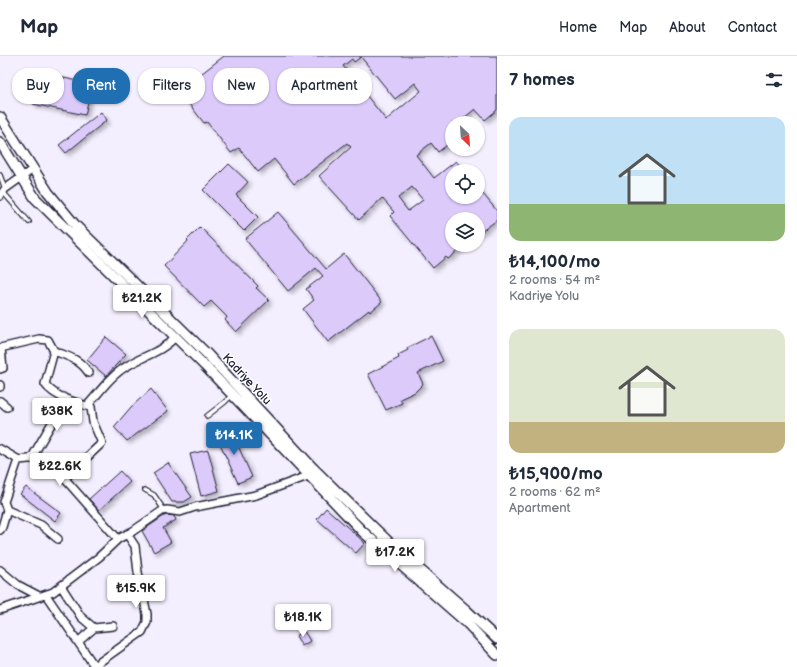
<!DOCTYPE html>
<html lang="en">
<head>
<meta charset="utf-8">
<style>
  :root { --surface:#fff; --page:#f6f6f7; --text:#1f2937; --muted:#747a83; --line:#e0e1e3; --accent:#1f6fb2 }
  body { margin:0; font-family:"Balsamiq Sans",sans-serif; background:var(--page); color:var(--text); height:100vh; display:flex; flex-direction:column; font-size:15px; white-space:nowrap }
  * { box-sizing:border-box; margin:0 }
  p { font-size:13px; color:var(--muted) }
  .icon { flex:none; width:22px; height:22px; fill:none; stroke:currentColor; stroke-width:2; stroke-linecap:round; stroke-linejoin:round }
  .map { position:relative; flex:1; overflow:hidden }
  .sheet { display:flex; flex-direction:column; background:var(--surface); width:300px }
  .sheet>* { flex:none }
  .top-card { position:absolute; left:12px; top:12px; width:380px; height:36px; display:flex; gap:8px }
  .needle { width:26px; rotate:155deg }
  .fabs { position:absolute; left:445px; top:60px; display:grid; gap:8px }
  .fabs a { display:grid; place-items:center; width:40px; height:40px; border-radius:50%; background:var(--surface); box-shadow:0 1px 3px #0004; font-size:20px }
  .price { position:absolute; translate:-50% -34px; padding:0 9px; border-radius:4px; background:#fff; color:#222; font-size:13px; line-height:26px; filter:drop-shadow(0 1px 2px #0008) }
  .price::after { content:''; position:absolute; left:50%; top:24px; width:12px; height:9px; margin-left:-6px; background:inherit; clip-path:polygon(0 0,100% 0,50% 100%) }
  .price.selected { background:var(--accent); color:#fff }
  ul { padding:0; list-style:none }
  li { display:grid; align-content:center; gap:8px; height:212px; padding:0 12px }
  li span { display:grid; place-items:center; height:124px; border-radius:12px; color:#555 }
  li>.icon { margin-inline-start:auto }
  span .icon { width:72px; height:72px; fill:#fffc; stroke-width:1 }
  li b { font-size:17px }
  h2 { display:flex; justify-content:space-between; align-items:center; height:48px; padding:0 12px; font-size:17px }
  .tag { padding:0 14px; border-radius:16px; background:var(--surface); box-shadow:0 1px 3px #0004; font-size:14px; line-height:36px }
  .tag.selected { background:var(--accent); color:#fff }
  header { display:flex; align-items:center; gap:24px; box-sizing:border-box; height:56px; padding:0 20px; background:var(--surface); border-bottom:1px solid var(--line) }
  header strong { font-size:19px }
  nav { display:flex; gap:22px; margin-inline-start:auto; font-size:14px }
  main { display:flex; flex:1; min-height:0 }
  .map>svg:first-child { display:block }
  .building { fill:#dccafb; stroke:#22223b; fill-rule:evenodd; filter:url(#shadow) }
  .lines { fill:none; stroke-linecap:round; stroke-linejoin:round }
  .service-casing { stroke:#22223b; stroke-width:6 }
  .minor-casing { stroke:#22223b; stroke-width:10 }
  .secondary-casing { stroke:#22223b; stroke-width:12 }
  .service { stroke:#fff; stroke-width:3.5 }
  .minor { stroke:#fff; stroke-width:7 }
  .secondary { stroke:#fff; stroke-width:9 }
  .labels { text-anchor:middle; stroke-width:3; stroke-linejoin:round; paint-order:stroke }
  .street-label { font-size:12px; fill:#22223b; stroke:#fff }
</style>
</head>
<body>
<header>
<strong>Map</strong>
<nav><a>Home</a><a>Map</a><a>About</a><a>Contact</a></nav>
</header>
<main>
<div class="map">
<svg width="497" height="611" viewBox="0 0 497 611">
  <defs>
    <filter id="shadow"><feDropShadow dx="3" dy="3" stdDeviation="2" flood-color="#0004"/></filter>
  </defs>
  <rect width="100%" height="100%" fill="#f4effe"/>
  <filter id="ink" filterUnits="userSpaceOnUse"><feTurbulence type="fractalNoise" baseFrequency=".025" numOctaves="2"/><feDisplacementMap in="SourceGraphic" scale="8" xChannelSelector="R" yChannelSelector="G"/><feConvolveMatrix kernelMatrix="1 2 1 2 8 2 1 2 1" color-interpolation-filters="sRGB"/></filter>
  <g filter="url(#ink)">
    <!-- building -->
    <path class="building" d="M224,0H497V54L485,64L475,53L458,67H452V85L438,96L431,87L416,99L434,122L456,105L464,115H452V141H478V132L497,155V164L478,178V163H452V189H465L448,203L446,201L433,212L390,160L394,156L382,142L359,164L319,120L351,91L347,87L294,128L274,103L258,116L239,92L231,97L207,66L204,67L179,35ZM361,1L395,43L415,27L421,35L386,64L343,10L352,3L354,6ZM412,131L423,144L408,155L398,142Z
      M41,17L92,28L85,59L33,48Z
      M101,56L107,64L66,97L59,89Z
      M229,108L248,126L236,139L258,161L244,175L203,134Z
      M278,156L326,213L344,198L382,246L370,256L369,254L328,286L303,253L314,244L306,233L323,220L316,212L288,235L245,183Z
      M200,171L258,230L256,232L269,244L236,276L225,264L227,261L211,245L204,251L164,210L188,185L187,184Z
      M431,280L443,305L418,317L423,328L415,336L400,343L402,347L386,354L368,318L399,302L398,299L408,294L407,292Z
      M106,281L126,298L106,320L87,304Z
      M151,333L168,355L127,385L114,371L131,351Z
      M230,372L252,421L238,427L216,379Z
      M208,394L219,435L201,440L190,398Z
      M168,407L192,441L184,446H172L153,417Z
      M120,415L130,426L99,454L89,443Z
      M26,431L61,457L55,465L20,438Z
      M326,452L365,487L356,497L317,463Z
      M167,459L174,460L176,464L163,472L171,486L154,496L142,475L164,460Z
      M304,575L310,585L302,590L296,580Z"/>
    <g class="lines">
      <!-- service casing -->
      <g class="service-casing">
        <path id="service" d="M0,119L5,133
          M3,136L29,166
          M207,360L225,346L232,339
          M145,434L154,439L164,454"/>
      </g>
      <!-- minor casing -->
      <g class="minor-casing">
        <path id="minor" d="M0,140L5,133L33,113
          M0,292L39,283L48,284L54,295C70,301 79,303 89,317
          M54,295L45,328C54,341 76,347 91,351L93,366L102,387L65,422
          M0,313L3,312L1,292
          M0,329V331
          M0,345L7,351
          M87,350C99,337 111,319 127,310C143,300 162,296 175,281
          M0,393L19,404L38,402L50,406L118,483
          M31,403L60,353L63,341
          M18,404L4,446L7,454L41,469L58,483
          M0,474L2,471L7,454
          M0,514L18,529L39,540
          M61,530L81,561L94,572L78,586
          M46,539L95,611
          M0,554L53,536L99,501L118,483L133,475L162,455L167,454L180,456L195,451L256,439L308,420L311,415
          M94,572L113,570
          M94,610L142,576L147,566V558L138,516L135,490L127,478"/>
      </g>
      <!-- secondary casing -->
      <g class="secondary-casing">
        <path id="secondary" d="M0,61L48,136L76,170L208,299L313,412L369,467L395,492L466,554L497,583
          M0,86L35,142L205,310L362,475L467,567L497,599"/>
      </g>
      <!-- service -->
      <use href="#service" class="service"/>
      <!-- minor -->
      <use href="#minor" class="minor"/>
      <!-- secondary -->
      <use href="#secondary" class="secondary"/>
    </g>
  </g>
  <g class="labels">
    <!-- street labels -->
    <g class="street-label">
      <text transform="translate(247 323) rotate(47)" y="4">Kadriye Yolu</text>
    </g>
  </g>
</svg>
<div class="fabs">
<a><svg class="needle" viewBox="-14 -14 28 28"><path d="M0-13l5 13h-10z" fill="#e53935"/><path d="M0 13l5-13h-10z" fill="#747a83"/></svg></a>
<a><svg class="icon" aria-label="locate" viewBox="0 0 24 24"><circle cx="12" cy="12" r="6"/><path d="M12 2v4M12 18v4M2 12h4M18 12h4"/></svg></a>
<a><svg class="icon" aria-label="layers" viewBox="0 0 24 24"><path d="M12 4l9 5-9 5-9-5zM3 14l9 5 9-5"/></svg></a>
</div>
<b class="price" style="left:142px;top:263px">₺21.2K</b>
<b class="price" style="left:57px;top:376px">₺38K</b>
<b class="price selected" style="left:234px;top:400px">₺14.1K</b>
<b class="price" style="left:60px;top:431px">₺22.6K</b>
<b class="price" style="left:395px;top:517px">₺17.2K</b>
<b class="price" style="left:136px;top:553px">₺15.9K</b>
<b class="price" style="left:303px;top:582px">₺18.1K</b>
<div class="top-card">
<a class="tag">Buy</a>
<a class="tag selected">Rent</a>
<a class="tag">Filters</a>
<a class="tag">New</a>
<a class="tag">Apartment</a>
</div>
</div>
<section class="sheet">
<h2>7 homes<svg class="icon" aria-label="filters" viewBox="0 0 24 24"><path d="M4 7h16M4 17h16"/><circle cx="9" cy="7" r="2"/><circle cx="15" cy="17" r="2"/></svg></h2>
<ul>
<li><span style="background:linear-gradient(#bfe0f5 70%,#8fb573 0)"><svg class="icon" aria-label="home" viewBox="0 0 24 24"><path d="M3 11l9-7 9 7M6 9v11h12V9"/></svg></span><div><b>₺14,100/mo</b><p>2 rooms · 54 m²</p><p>Kadriye Yolu</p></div></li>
<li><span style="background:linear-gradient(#dfe7d0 75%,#c2b280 0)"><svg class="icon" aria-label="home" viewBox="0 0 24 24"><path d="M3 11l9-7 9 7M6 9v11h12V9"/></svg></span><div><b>₺15,900/mo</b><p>2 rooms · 62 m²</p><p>Apartment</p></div></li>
</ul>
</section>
</main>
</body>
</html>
